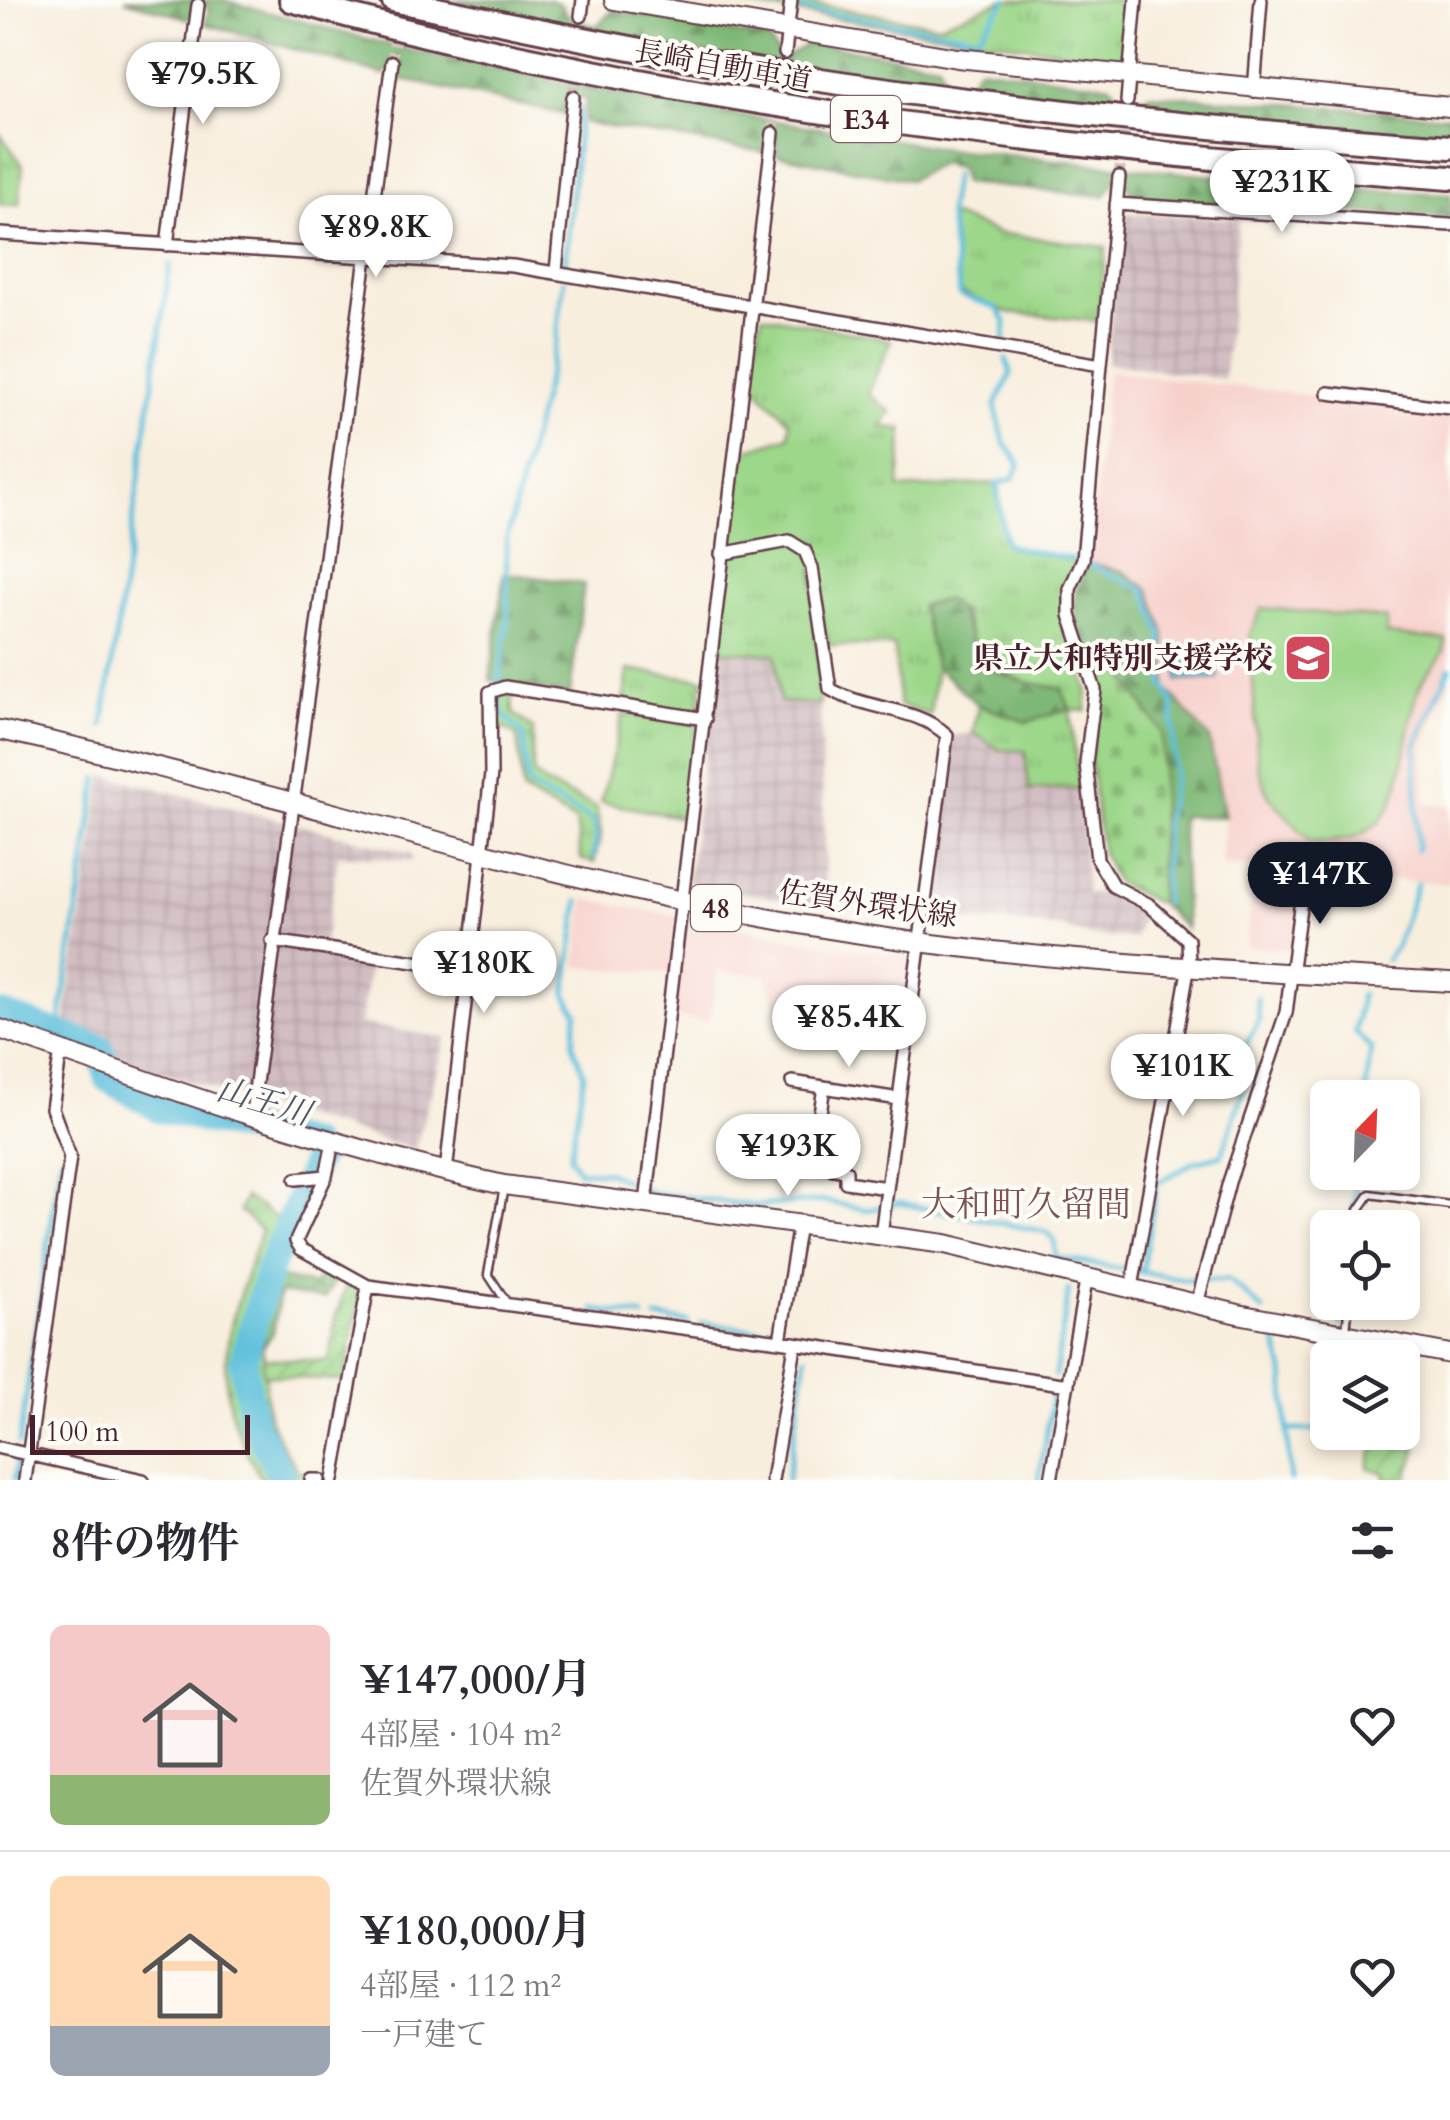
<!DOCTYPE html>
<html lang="ja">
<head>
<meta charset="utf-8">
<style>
  :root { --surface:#fff; --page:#f2f2f3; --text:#2b2b33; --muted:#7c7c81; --line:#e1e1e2; --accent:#111827 }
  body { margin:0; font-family:Cardo,"Noto Serif JP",serif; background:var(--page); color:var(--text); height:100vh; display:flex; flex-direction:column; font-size:38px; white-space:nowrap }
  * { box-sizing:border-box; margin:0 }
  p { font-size:32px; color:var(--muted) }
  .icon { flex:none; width:55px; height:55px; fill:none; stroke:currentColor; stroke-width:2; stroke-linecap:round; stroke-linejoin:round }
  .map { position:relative; height:1480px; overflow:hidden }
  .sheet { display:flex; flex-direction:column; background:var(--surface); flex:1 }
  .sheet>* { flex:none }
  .needle { width:65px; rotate:23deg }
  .buttons { position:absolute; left:1310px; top:1080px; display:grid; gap:20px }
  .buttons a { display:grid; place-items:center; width:110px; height:110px; border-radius:15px; background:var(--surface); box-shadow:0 5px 15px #0003; font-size:50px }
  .scale { position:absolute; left:30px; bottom:25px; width:220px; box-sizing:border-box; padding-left:10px; border:5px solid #4a1f2b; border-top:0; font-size:28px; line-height:35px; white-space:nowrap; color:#4a1f2b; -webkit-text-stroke:8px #fdfcf7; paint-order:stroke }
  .price { position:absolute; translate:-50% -85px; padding:0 22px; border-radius:35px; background:#fff; color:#222; font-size:32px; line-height:65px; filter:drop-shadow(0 2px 5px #0008) }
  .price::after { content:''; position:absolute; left:50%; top:60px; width:30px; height:22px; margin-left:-15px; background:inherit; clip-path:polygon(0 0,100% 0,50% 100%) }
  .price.selected { background:var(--accent); color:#fff }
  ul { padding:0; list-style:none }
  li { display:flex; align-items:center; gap:30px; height:250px; padding:0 50px }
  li+li { border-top:2px solid var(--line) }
  li span { display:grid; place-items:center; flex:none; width:280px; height:200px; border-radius:15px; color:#555 }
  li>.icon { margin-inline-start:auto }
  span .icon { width:120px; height:120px; fill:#fffc; stroke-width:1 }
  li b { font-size:42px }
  h2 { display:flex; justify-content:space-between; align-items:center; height:120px; padding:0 50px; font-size:42px }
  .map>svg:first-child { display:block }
  .built { fill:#f7d0cb }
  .industrial { fill:url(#industrial-grid) }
  .grass { fill:url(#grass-tufts); stroke:#747b5a; stroke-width:2.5 }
  .forest { fill:url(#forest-firs); stroke:#646c50; stroke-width:2.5 }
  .cemetery { fill:url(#cemetery-stones); stroke:#747b5a; stroke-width:2.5 }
  .garden { fill:url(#garden-furrows); stroke:#747b5a; stroke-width:2.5 }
  .pitch { fill:#9dd78a; stroke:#747b5a; stroke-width:2.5 }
  .water { fill:#5ec0dc; stroke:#547084; stroke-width:2.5 }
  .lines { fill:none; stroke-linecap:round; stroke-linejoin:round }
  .stream { stroke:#5ec0dc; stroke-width:5 }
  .river { stroke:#5ec0dc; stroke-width:28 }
  .street-tunnel { stroke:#d5c5ba; stroke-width:11; stroke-dasharray:11 5.5; stroke-linecap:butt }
  .lane-casing { stroke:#643e46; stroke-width:11 }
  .street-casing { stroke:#643e46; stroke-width:16 }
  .secondary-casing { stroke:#643e46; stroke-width:22 }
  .primary-casing { stroke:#643e46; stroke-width:22 }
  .highway-casing { stroke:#643e46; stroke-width:28 }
  .lane { stroke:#fff; stroke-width:6 }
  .street { stroke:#fff; stroke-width:11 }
  .secondary { stroke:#fff; stroke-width:18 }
  .primary { stroke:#fff; stroke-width:18 }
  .highway { stroke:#fff; stroke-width:22 }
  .labels { text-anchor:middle; stroke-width:8; stroke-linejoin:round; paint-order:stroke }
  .shield { fill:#fdfcf7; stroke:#806168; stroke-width:2.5 }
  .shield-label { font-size:28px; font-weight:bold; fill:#4a1f2b }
  .street-label { font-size:30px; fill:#4a1f2b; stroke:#fdfcf7 }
  .poi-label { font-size:30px; font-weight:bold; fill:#4a1f2b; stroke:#fdfcf7; text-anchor:end }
  .water-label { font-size:32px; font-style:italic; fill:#515769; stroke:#fdfcf7 }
  .quarter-label { font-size:35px; fill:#7f5450; stroke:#fdfcf7 }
</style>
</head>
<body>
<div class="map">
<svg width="1450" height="1480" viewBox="0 0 1450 1480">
  <defs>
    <pattern id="industrial-grid" width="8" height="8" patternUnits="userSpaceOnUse" patternTransform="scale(2.5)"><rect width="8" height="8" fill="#d2bec2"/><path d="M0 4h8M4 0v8" fill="none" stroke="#b6a3a7"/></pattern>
    <pattern id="grass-tufts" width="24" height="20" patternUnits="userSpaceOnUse" patternTransform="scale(2.5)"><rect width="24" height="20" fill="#9dd78a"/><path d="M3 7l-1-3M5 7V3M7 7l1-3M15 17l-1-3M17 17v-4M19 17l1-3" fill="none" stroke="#89b877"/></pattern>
    <pattern id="forest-firs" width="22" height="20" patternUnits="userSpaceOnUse" patternTransform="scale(2.5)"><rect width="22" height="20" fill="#7eb876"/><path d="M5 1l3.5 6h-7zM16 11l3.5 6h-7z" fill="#699561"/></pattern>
    <pattern id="cemetery-stones" width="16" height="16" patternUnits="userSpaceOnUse" patternTransform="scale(2.5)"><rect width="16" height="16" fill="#9dd78a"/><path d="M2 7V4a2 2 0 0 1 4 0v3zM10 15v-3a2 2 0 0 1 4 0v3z" fill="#89b877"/></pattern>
    <pattern id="garden-furrows" width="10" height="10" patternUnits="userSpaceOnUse" patternTransform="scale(2.5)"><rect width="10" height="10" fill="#9dd78a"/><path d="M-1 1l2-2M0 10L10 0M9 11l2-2" fill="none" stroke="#89b877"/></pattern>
  </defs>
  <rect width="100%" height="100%" fill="#fdfcf7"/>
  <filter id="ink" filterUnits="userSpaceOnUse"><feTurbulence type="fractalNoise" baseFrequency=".01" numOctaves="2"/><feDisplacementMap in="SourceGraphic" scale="20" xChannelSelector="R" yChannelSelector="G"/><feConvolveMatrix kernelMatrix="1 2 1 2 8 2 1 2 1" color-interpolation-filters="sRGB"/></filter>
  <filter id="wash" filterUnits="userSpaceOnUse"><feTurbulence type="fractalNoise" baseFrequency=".0048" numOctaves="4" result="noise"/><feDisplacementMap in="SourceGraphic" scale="40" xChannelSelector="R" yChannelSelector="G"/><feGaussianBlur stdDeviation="2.25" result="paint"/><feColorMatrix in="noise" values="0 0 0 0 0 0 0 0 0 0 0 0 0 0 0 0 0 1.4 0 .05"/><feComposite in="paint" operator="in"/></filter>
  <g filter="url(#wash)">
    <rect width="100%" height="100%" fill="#f8eede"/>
    <!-- built -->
    <path class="built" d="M1108,371L1450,412V682L1424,743L1425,804L1450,806V884L1315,874L1304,952L1245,946L1255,869L1221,864L1225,817L1209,738L1167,689L1165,634L1149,589L1122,571L1089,563Z
      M585,899L787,938L911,956L901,1054L788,1034L766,975L717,971L709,1022L674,1017L678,974L576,967Z"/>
    <!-- industrial -->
    <path class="industrial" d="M1122,213L1239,219L1224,379L1107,363Z
      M717,650L775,654L780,702L820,704L826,907L688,883Z
      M973,733L1001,750L1026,751L1030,790L1079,788L1087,894L1110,892L1141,917L1135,938L1087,936L1066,928L1003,922L927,921L950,736Z
      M103,775L410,853L413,861L338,855L324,945L370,964L360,1024L446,1038L415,1150L116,1059L111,1045L64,1028Z"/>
    <!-- grass -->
    <path class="grass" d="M751,0H788L938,25L1003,0H1129L1123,60L749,6Z
      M0,134L23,165L19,204L0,205Z
      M950,215L997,233L1106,247L1098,321L1009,313L960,292Z
      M762,315L891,340L868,394L891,412L882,427L903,429L899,489L998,483L1006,546L1075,562L1064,616L1088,692L1086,711L1070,710L1079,788L1029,790L1025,751L1001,750L973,733L978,705L1027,722L1062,689L1020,681L978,656L961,610L921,606L936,667L930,715L899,705L894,646L828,645L813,568L820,704L780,702L775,654L717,650L741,452L789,436L790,422L749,381Z
      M628,670L703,679L698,716L624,704Z
      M512,693L513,713L533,729V773L545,784L596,807L601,834L594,863L581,859L576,822L523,792L517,736L496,724L492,698Z
      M623,714L697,723L684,818L601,802Z
      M245,1197L282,1222C259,1279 219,1356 246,1418C255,1439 268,1460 279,1480H262C201,1380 228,1332 261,1230L239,1211Z
      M256,1333C270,1355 263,1387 268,1413C272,1432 288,1453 298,1471L306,1472L304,1480H287C263,1432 242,1388 256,1333Z"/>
    <!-- forest -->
    <path class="forest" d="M125,0H223L409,50L647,100L948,149L1344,189L1450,194V218L1135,198L1121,174L1104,196L963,183L959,168L941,163L909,180L777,155L775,129L764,152L584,123L586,99L569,95L567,115L395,78L393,60L384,75L206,24L209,8L194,2L189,19Z
      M451,0H549L559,3L573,21L597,26L613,10L767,39L783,59L809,43L938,63L945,79L969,82L978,67L1111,85L1128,105L1149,94L1450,116V139C1187,119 926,92 666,47C594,34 523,16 451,0Z
      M1089,563L1122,571L1149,589L1165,634L1167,689L1209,738L1225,817L1181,816L1186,929L1159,904L1162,733L1121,672L1098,668C1077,624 1062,607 1089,563Z
      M504,573L584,584L570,695L490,680Z
      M946,599C966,614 965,632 977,652C991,678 1036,684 1062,689L1070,709L1027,722L978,705L936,667L921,606Z
      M325,1263L335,1281L324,1299L280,1293L273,1333L264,1346L256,1333L276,1277L315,1285Z"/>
    <!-- cemetery -->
    <path class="cemetery" d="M1098,668L1121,672L1162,733L1159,904L1116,882L1102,854L1090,761L1100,685Z"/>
    <!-- garden -->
    <path class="garden" d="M347,1283L362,1289L344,1381L263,1375L264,1358L329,1361L336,1316Z
      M1374,1445L1417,1449L1406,1480H1385V1473L1368,1468Z"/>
    <!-- pitch -->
    <path class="pitch" d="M1262,608L1387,619L1386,634L1446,640C1445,661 1427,668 1420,686C1394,757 1418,848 1310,842L1268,795L1258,766L1250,633Z"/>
    <!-- water -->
    <path class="water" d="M1217,657L1218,679L1178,681L1177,659Z"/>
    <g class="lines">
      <!-- stream -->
      <path class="stream" d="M737,0L780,7
        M799,9L978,36L1006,0
        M954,175L948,212L960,295L997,308L1006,322L1004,345
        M565,265L580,108
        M564,280L556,343L506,541L508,620L498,687L502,714L523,734L527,780L533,789L593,821L597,836L593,856
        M1006,359L1011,374L995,406L1004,442L1020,464L1013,479L996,484L1006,545L1075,560
        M1089,564L1146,591L1162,635L1163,682L1173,704L1174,778L1165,820L1164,904
        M103,726L170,265
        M1417,850L1416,745L1450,668
        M579,901L566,994L577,1013L573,1044L584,1074L570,1157L579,1171L606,1172L654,1193L756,1206L823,1201L868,1210L898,1203L1047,1232L1054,1239L1056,1258L1183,1279L1229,1280L1263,1310
        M1386,960L1396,947L1417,884
        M1361,995L1355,1032L1371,1048L1365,1098
        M58,1034L98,778
        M1351,1228L1357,1172
        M1142,1271L1157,1183L1195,1162L1222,1155L1247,1078L1244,1048L1259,1020L1257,998
        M594,1310L643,1316
        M657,1318L688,1322
        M701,1323L775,1332
        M1341,1324L1343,1302
        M1275,1337L1284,1371L1290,1480
        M1333,1358L1336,1347
        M1055,1375L1069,1290
        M1287,1430H1318L1326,1413L1328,1378
        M19,1444L61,1157
        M14,1480L17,1461
        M787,1480L806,1356
        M1039,1480L1053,1392"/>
      <!-- river -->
      <path class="river" d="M0,1014L100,1048L109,1079L160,1109L310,1145L317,1157L269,1269L243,1362L253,1422L284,1480"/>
    </g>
  </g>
  <g filter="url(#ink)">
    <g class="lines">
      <!-- street-tunnel -->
      <path class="street-tunnel" d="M392,62L399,0
        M573,97L581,16
        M773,133L785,53
        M1119,177L1127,101"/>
      <!-- lane casing -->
      <g class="lane-casing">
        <path id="lane" d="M504,1187L488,1274L509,1306
          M1357,1228L1359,1210L1370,1194L1450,1205
          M1346,1331L1349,1302"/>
      </g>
      <!-- street casing -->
      <g class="street-casing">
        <path id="street" d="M581,16L583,0
          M785,53L791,0
          M1254,91L1261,0
          M1127,101L1136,0
          M1116,204L1450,225
          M0,234L513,266L1101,365L1119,177
          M167,245L198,5
          M556,271L573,97
          M1101,365L1083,559L1070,589V615L1095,690L1086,763L1097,859L1113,886L1148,904L1188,940L1189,965L1132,1287
          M1328,393L1450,408
          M721,554L789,541L805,551L812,568L830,689C867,711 915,706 947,735L881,1235
          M272,941L469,970
          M792,1082L899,1099
          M252,1113L392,62
          M334,1138L326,1176L296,1241L301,1249L368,1286L780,1341L1068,1385
          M767,1157L846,1171V1182L887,1188
          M812,1165L824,1087
          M446,1172L491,774L490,692L505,687L705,719
          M296,1179L326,1176
          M646,1203L773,133
          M1197,1304L1229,1182L1286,1013L1304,877
          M780,1341L799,1224
          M0,1448L143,1480
          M25,1480L70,1157L52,1108L61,1051
          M311,1480H319
          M333,1480L368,1286
          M772,1480L795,1346
          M1051,1480L1087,1275"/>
      </g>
      <!-- secondary casing -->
      <g class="secondary-casing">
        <path id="secondary" d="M614,0L957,58L1450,107
          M0,1029C165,1088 333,1148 504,1185L945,1244L1238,1314L1450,1354"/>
      </g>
      <!-- primary casing -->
      <g class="primary-casing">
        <path id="primary" d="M0,730C259,785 511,871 772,919C994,961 1225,970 1450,982"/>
      </g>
      <!-- highway casing -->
      <g class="highway-casing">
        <path id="highway" d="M291,0C670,107 1059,149 1450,178
          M393,0C524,27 655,55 787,75C1007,109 1228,131 1450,147"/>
      </g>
      <!-- lane -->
      <use href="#lane" class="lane"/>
      <!-- street -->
      <use href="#street" class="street"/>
      <!-- secondary -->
      <use href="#secondary" class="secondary"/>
      <!-- primary -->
      <use href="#primary" class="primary"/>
      <!-- highway -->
      <use href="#highway" class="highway"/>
    </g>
  </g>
  <!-- icons -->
  <defs>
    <g id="school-square" transform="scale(2.5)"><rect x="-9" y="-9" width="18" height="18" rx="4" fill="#d1495b" stroke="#fdfcf7"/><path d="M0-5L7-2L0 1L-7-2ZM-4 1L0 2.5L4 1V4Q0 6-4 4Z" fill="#fff"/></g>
  </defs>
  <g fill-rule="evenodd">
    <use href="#school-square" x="1308" y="658"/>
  </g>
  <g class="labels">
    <!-- shield labels -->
    <g class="shield">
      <rect x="831" y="96" width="70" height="46" rx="8"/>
      <rect x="691" y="885" width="50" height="46" rx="8"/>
    </g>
    <g class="shield-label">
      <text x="866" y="129">E34</text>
      <text x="716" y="918">48</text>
    </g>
    <!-- street labels -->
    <g class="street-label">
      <text transform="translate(723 66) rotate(10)" y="10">長崎自動車道</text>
      <text transform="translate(868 904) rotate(8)" y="10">佐賀外環状線</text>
    </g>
    <!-- poi labels -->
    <g class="poi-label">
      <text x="1273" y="668">県立大和特別支援学校</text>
    </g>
    <!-- water labels -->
    <g class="water-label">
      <text transform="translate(264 1101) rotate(16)" y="11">山王川</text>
    </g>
    <!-- quarter labels -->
    <g class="quarter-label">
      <text x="1026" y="1216">大和町久留間</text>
    </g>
  </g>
</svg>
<div class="buttons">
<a><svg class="needle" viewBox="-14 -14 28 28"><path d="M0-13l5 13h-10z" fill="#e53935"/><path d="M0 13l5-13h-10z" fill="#7c7c81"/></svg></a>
<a><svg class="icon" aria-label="locate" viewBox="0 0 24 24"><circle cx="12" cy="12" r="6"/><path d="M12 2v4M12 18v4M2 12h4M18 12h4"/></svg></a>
<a><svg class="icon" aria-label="layers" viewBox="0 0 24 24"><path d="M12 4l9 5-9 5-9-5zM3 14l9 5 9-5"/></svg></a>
</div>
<div class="scale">100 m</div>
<b class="price" style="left:203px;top:127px">¥79.5K</b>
<b class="price" style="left:1282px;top:235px">¥231K</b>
<b class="price" style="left:376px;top:280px">¥89.8K</b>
<b class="price selected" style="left:1320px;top:927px">¥147K</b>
<b class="price" style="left:484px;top:1016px">¥180K</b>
<b class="price" style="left:849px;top:1070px">¥85.4K</b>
<b class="price" style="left:1183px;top:1119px">¥101K</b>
<b class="price" style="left:788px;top:1199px">¥193K</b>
</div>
<section class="sheet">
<h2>8件の物件<svg class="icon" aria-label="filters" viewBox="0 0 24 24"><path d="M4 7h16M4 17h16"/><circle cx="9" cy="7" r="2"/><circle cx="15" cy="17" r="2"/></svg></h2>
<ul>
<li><span style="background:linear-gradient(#f6c9c9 75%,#8fb573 0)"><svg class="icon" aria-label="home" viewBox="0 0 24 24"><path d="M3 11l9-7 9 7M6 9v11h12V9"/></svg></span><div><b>¥147,000/月</b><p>4部屋 · 104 m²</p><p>佐賀外環状線</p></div><svg class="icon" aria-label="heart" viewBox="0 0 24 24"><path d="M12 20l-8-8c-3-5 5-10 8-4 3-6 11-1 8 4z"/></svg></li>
<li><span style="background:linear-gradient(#ffd9b3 75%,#9aa5b1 0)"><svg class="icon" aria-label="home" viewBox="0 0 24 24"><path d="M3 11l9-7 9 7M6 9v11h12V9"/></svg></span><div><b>¥180,000/月</b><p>4部屋 · 112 m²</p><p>一戸建て</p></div><svg class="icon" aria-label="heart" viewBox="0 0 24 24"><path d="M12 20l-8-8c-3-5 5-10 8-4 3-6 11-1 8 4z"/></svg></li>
</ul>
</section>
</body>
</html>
